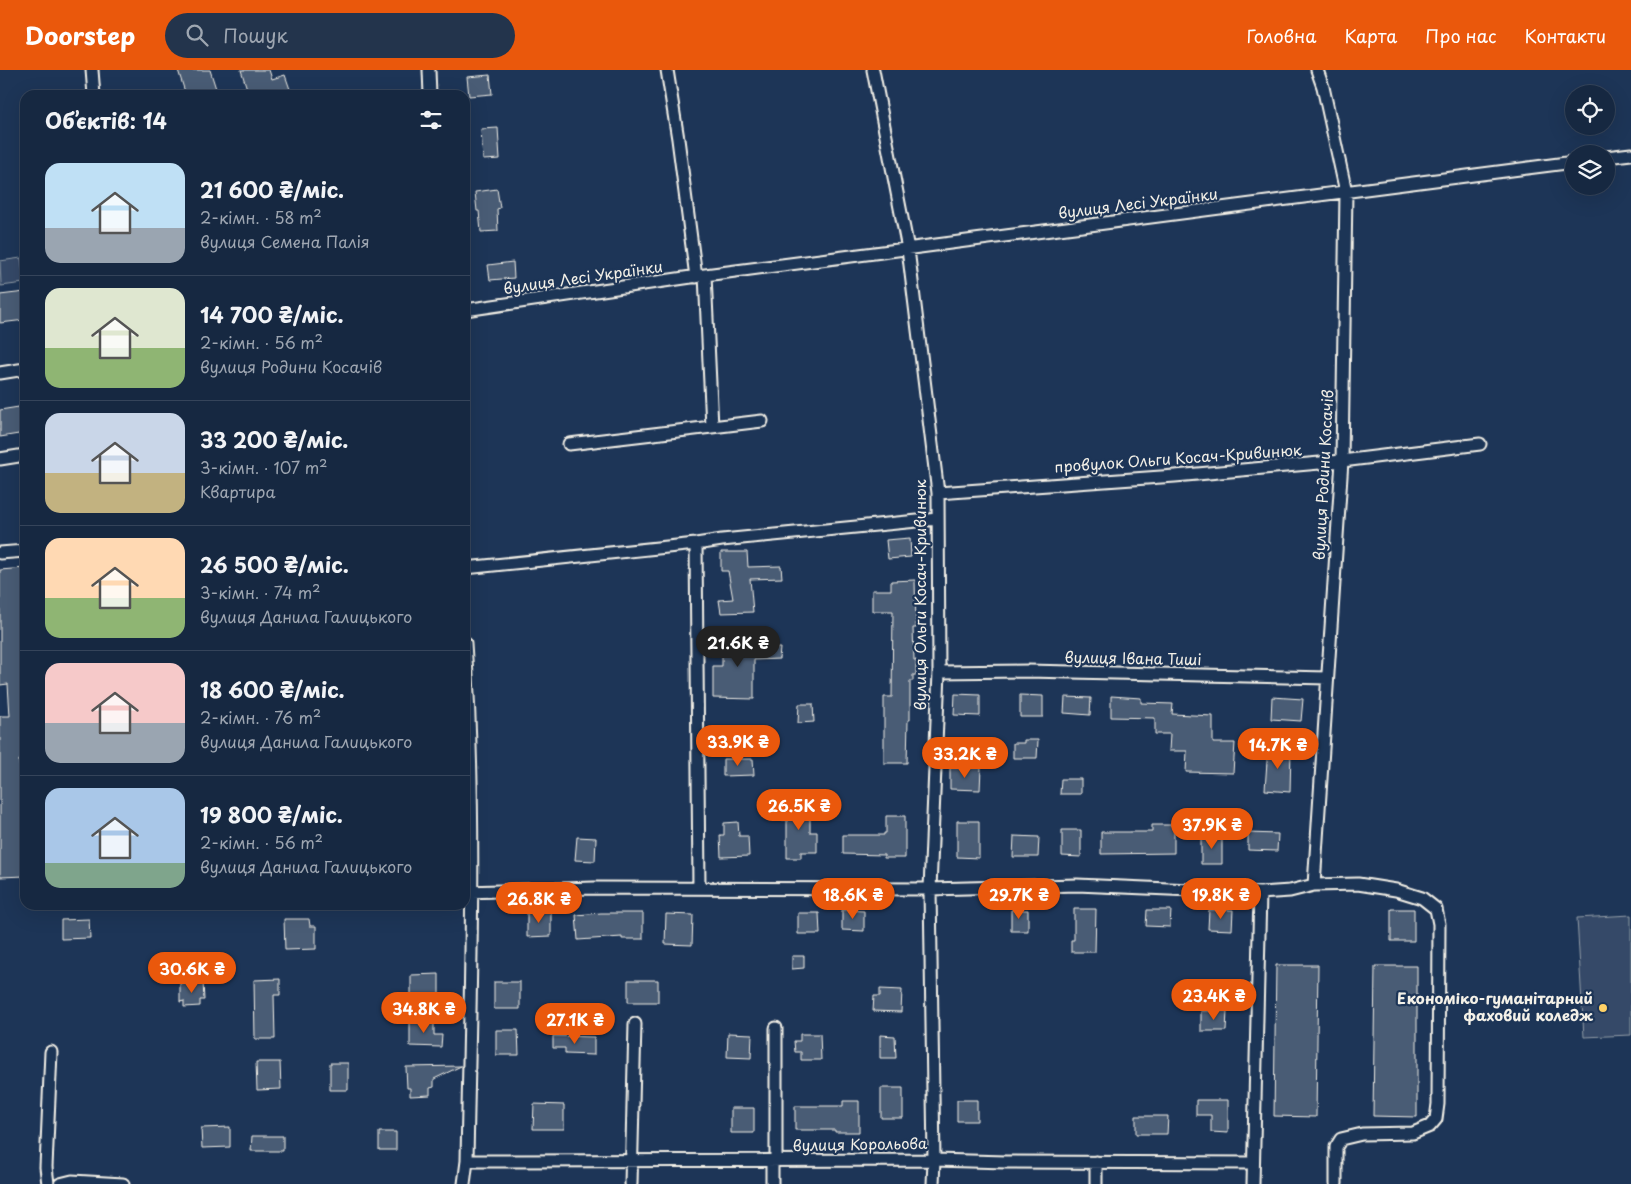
<!DOCTYPE html>
<html lang="uk">
<head>
<meta charset="utf-8">
<style>
  :root { --surface:#162841; --page:#23344c; --text:#f1f3f6; --muted:#9ea6b1; --line:#35445a; --accent:#ea580c }
  body { margin:0; font-family:"Playpen Sans",sans-serif; background:var(--page); color:var(--text); height:100vh; display:flex; flex-direction:column; font-size:19px; white-space:nowrap }
  * { box-sizing:border-box; margin:0 }
  p { font-size:16px; color:var(--muted) }
  .icon { flex:none; width:28px; height:28px; fill:none; stroke:currentColor; stroke-width:2; stroke-linecap:round; stroke-linejoin:round }
  .map { position:relative; flex:1; overflow:hidden }
  .panel { position:absolute; left:20px; top:20px; width:450px; height:820px; display:flex; flex-direction:column; background:var(--surface); border-radius:15px; box-shadow:0 5px 20px #0002,0 0 0 1px var(--line) }
  .panel>* { flex:none }
  .fabs { position:absolute; left:1565px; top:15px; display:grid; gap:10px }
  .fabs a { display:grid; place-items:center; width:50px; height:50px; border-radius:50%; background:var(--surface); box-shadow:0 5px 20px #0002,0 0 0 1px var(--line); font-size:25px }
  .price { position:absolute; translate:-50% -42px; padding:0 11px; border-radius:18px; background:var(--accent); color:#fff; font-size:16px; line-height:32px; filter:drop-shadow(0 1px 2px #0008) }
  .price::after { content:''; position:absolute; left:50%; top:30px; width:15px; height:11px; margin-left:-8px; background:inherit; clip-path:polygon(0 0,100% 0,50% 100%) }
  .price.active { background:#222; color:#fff }
  ul { padding:0; list-style:none }
  li { display:flex; align-items:center; gap:15px; height:125px; padding:0 25px }
  li+li { border-top:1px solid var(--line) }
  li span { display:grid; place-items:center; flex:none; width:140px; height:100px; border-radius:15px; color:#555 }
  li>.icon { margin-inline-start:auto }
  span .icon { width:60px; height:60px; fill:#fffc; stroke-width:1 }
  li b { font-size:21px }
  h2 { display:flex; justify-content:space-between; align-items:center; height:60px; padding:0 25px; font-size:21px }
  header { display:flex; align-items:center; gap:30px; box-sizing:border-box; height:70px; padding:0 25px; background:var(--accent); color:#fff }
  header strong { font-size:24px }
  nav { display:flex; gap:28px; margin-inline-start:auto; font-size:18px }
  .search { width:350px; height:45px; background:var(--page); display:flex; align-items:center; gap:12px; box-sizing:border-box; padding:0 18px; border-radius:28px; color:var(--muted); font-size:19px }
  .map>svg:first-child { display:block }
  .green { fill:#354a67; stroke:#949ea8 }
  .building { fill:#485b74; stroke:#f4f1e8 }
  .lines { fill:none; stroke-linecap:round; stroke-linejoin:round }
  .street-casing { stroke:#f4f1e8; stroke-width:15 }
  .street { stroke:#1d3557; stroke-width:11 }
  .poi-dot { fill:#ffd166; stroke:#1d3557; stroke-width:2 }
  .labels { text-anchor:middle; stroke-width:4.5; stroke-linejoin:round; paint-order:stroke }
  .street-label { font-size:15px; fill:#f4f1e8; stroke:#1d3557 }
  .poi-label { font-size:15px; font-weight:bold; fill:#f4f1e8; stroke:#1d3557; text-anchor:end }
</style>
</head>
<body>
<header>
<strong>Doorstep</strong>
<div class="search"><svg class="icon" aria-label="search" viewBox="0 0 24 24"><circle cx="10" cy="10" r="6"/><path d="M15 15l6 6"/></svg>Пошук</div>
<nav><a>Головна</a><a>Карта</a><a>Про нас</a><a>Контакти</a></nav>
</header>
<div class="map">
<svg width="1631" height="1114" viewBox="0 0 1631 1114">
  <rect width="100%" height="100%" fill="#1d3557"/>
  <filter id="ink" filterUnits="userSpaceOnUse"><feTurbulence type="fractalNoise" baseFrequency=".02" numOctaves="2"/><feDisplacementMap in="SourceGraphic" scale="10" xChannelSelector="R" yChannelSelector="G"/><feConvolveMatrix kernelMatrix="1 2 1 2 8 2 1 2 1" color-interpolation-filters="sRGB"/></filter>
  <g filter="url(#ink)">
    <!-- green -->
    <path class="green" d="M21,188L24,213L1,216L0,191Z
      M1631,845V965L1584,967L1577,848Z"/>
    <!-- building -->
    <path class="building" d="M178,0H210L218,25H186Z
      M241,0H269L272,9L285,5L292,25H249Z
      M490,5L492,24L469,26L467,7Z
      M498,58L500,89L483,90L481,59Z
      M497,119L500,138L497,139L498,161L481,162L479,141H477L475,122Z
      M513,192L514,208L490,210L488,195Z
      M25,222V250L0,253V225Z
      M25,336V363L0,367V340Z
      M910,468L911,487L888,489L886,470Z
      M721,482H747L748,497L781,496L782,508L750,509L753,542L721,543L719,530L733,529L728,501H721Z
      M25,498V690H19L21,717H25V806L0,807V646H10L8,614L0,615V500Z
      M915,510L916,558H913L914,590H916V605H913V611H910V650H908L907,693H884V627H892L893,541H872V520H891V511Z
      M722,564L744,565L745,578H780L779,589L754,590V629L713,628V596H722Z
      M955,624L980,625V646L954,645Z
      M1020,625L1043,626V647H1020Z
      M1111,626L1141,628V633L1173,634L1172,644L1213,646V673H1235L1233,703L1186,702L1187,681H1169L1170,664H1155V648L1111,647Z
      M1065,627L1091,628L1090,645L1064,643Z
      M1272,627L1303,629L1301,651L1271,649Z
      M799,634H813L814,652L798,653Z
      M1024,670H1038L1037,688H1013V673H1024Z
      M976,677H1004V689H975Z
      M1268,677L1291,680L1290,722L1265,720Z
      M723,689H753L754,705L723,706Z
      M950,698H981L980,720L950,719Z
      M1061,709H1081V724H1060Z
      M780,737H810V762H817V782H801V788H787V750H780Z
      M886,746H905V788H884V785L843,784V765H884V763H886Z
      M957,751H979V788L957,787Z
      M738,752L739,766H748L749,786L721,787L720,765H724V753Z
      M1152,755H1174V783L1101,784V762H1152Z
      M1062,760H1081V787L1062,786Z
      M1248,763L1278,764L1277,781L1248,780Z
      M1014,766L1039,767L1038,787H1013Z
      M1201,766H1222V794H1201Z
      M577,767L596,768L595,791L575,790Z
      M1074,839H1096L1095,882H1071V870H1074Z
      M1391,839H1414V871H1391Z
      M842,840L864,841V861L842,860Z
      M1011,840H1028V861H1011Z
      M1147,840H1171L1170,857L1146,856Z
      M1209,840H1233L1232,860L1208,859Z
      M527,841H551V866L527,867Z
      M601,843H643V869H622V867L578,870L576,845Z
      M798,843H819L820,864H798Z
      M666,844L693,845L692,875L665,874Z
      M89,849L90,868L61,869V850Z
      M284,849H309L310,856H316V879L285,880Z
      M792,886H804V898L792,899Z
      M1276,895H1318L1316,1047L1274,1046Z
      M1375,896H1417V1047L1373,1046Z
      M439,904V925L411,926V905Z
      M280,909V925H274L275,969H255L254,910Z
      M628,910H658V932H628Z
      M203,912L204,930H200V936L184,937V931L180,932V913Z
      M494,912H520V939H494Z
      M880,919L902,920L901,942L873,941L874,926H880Z
      M1201,941H1227L1226,961H1201Z
      M410,950H434V965H442L441,977L410,976Z
      M496,960H518L519,985H496Z
      M728,963L752,964L751,988L727,987Z
      M800,964H820L821,990H801V982H795L794,971H800Z
      M880,965L895,966L896,988H880Z
      M553,966L594,967V985L565,984V978H553Z
      M256,992H280L281,1019L257,1020Z
      M330,993H348V1020H330Z
      M461,996L434,1009V1017L430,1018V1025L410,1026V1018H407L406,997Z
      M881,1018H903V1048H881Z
      M957,1030H977V1051H957Z
      M1196,1030H1228V1063L1211,1062V1045H1196Z
      M843,1031H859V1062H835V1060H795V1036H843Z
      M534,1034L564,1035V1059H533Z
      M731,1038H754V1063H731Z
      M1136,1046H1168L1167,1064H1136Z
      M230,1057V1077L202,1078L201,1058Z
      M379,1062H396V1080H379Z
      M252,1066H283V1081H251Z"/>
    <g class="lines">
      <!-- street casing -->
      <g class="street-casing">
        <path id="street" d="M92,0L94,25
          M429,0L430,25
          M667,0L678,69L696,207
          M873,0L908,179L938,423L939,602L930,819L934,1090L933,1114
          M1606,87L1631,84
          M705,205L712,357
          M465,240L705,205L1574,92
          M0,303L25,299
          M569,374L762,351
          M0,389L25,385
          M938,423L1175,406L1342,391L1480,374
          M696,474L699,817
          M0,483L25,481
          M465,498L696,474L722,470L938,449
          M939,602L1028,601L1327,608
          M1314,815L1342,391L1346,122L1323,17L1317,0
          M465,822L594,818L930,819L1077,815L1260,823L1290,821L1314,815L1358,814L1396,820L1422,828L1436,839L1439,854L1438,1034L1436,1049L1430,1056L1413,1063L1362,1064L1341,1069L1336,1077V1114
          M776,958V1091
          M467,1091L934,1090L1006,1092L1253,1093
          M772,1091V1114
          M48,1114L46,1097L51,982
          M60,1114L72,1111L123,1114
          M464,1114L467,1091C470,919 477,746 465,573
          M631,1114L635,954
          M1096,1114V1092
          M1253,1114L1260,823"/>
      </g>
      <!-- street -->
      <use href="#street" class="street"/>
    </g>
  </g>
  <!-- markers -->
  <circle class="poi-dot" cx="1603" cy="938" r="5"/>
  <g class="labels">
    <!-- street labels -->
    <g class="street-label">
      <text transform="translate(1138 134) rotate(-7)" y="5">вулиця Лесі Українки</text>
      <text transform="translate(583 208) rotate(-8)" y="5">вулиця Лесі Українки</text>
      <text transform="translate(1178 389) rotate(-4)" y="5">провулок Ольги Косач-Кривинюк</text>
      <text transform="translate(1324 405) rotate(-87)" y="5">вулиця Родини Косачів</text>
      <text transform="translate(921 525) rotate(-90)" y="5">вулиця Ольги Косач-Кривинюк</text>
      <text transform="translate(1133 589) rotate(1)" y="5">вулиця Івана Тиші</text>
      <text transform="translate(860 1075) rotate(-1)" y="5">вулиця Корольова</text>
    </g>
    <!-- poi labels -->
    <g class="poi-label">
      <text x="1593" y="934">Економіко-гуманітарний<tspan x="1593" dy="17">фаховий коледж</tspan></text>
    </g>
  </g>
</svg>
<div class="fabs">
<a><svg class="icon" aria-label="locate" viewBox="0 0 24 24"><circle cx="12" cy="12" r="6"/><path d="M12 2v4M12 18v4M2 12h4M18 12h4"/></svg></a>
<a><svg class="icon" aria-label="layers" viewBox="0 0 24 24"><path d="M12 4l9 5-9 5-9-5zM3 14l9 5 9-5"/></svg></a>
</div>
<b class="price active" style="left:738px;top:598px">21.6K ₴</b>
<b class="price" style="left:738px;top:697px">33.9K ₴</b>
<b class="price" style="left:1278px;top:700px">14.7K ₴</b>
<b class="price" style="left:965px;top:709px">33.2K ₴</b>
<b class="price" style="left:799px;top:761px">26.5K ₴</b>
<b class="price" style="left:1212px;top:780px">37.9K ₴</b>
<b class="price" style="left:853px;top:850px">18.6K ₴</b>
<b class="price" style="left:1019px;top:850px">29.7K ₴</b>
<b class="price" style="left:1221px;top:850px">19.8K ₴</b>
<b class="price" style="left:539px;top:854px">26.8K ₴</b>
<b class="price" style="left:192px;top:924px">30.6K ₴</b>
<b class="price" style="left:1214px;top:951px">23.4K ₴</b>
<b class="price" style="left:424px;top:964px">34.8K ₴</b>
<b class="price" style="left:575px;top:975px">27.1K ₴</b>
<section class="panel">
<h2>Об’єктів: 14<svg class="icon" aria-label="filters" viewBox="0 0 24 24"><path d="M4 7h16M4 17h16"/><circle cx="9" cy="7" r="2"/><circle cx="15" cy="17" r="2"/></svg></h2>
<ul>
<li><span style="background:linear-gradient(#bfe0f5 65%,#9aa5b1 0)"><svg class="icon" aria-label="home" viewBox="0 0 24 24"><path d="M3 11l9-7 9 7M6 9v11h12V9"/></svg></span><div><b>21 600 ₴/міс.</b><p>2-кімн. · 58 m²</p><p>вулиця Семена Палія</p></div></li>
<li><span style="background:linear-gradient(#dfe7d0 60%,#8fb573 0)"><svg class="icon" aria-label="home" viewBox="0 0 24 24"><path d="M3 11l9-7 9 7M6 9v11h12V9"/></svg></span><div><b>14 700 ₴/міс.</b><p>2-кімн. · 56 m²</p><p>вулиця Родини Косачів</p></div></li>
<li><span style="background:linear-gradient(#c9d6e8 60%,#c2b280 0)"><svg class="icon" aria-label="home" viewBox="0 0 24 24"><path d="M3 11l9-7 9 7M6 9v11h12V9"/></svg></span><div><b>33 200 ₴/міс.</b><p>3-кімн. · 107 m²</p><p>Квартира</p></div></li>
<li><span style="background:linear-gradient(#ffd9b3 60%,#8fb573 0)"><svg class="icon" aria-label="home" viewBox="0 0 24 24"><path d="M3 11l9-7 9 7M6 9v11h12V9"/></svg></span><div><b>26 500 ₴/міс.</b><p>3-кімн. · 74 m²</p><p>вулиця Данила Галицького</p></div></li>
<li><span style="background:linear-gradient(#f6c9c9 60%,#9aa5b1 0)"><svg class="icon" aria-label="home" viewBox="0 0 24 24"><path d="M3 11l9-7 9 7M6 9v11h12V9"/></svg></span><div><b>18 600 ₴/міс.</b><p>2-кімн. · 76 m²</p><p>вулиця Данила Галицького</p></div></li>
<li><span style="background:linear-gradient(#a9c7e8 75%,#7fa58c 0)"><svg class="icon" aria-label="home" viewBox="0 0 24 24"><path d="M3 11l9-7 9 7M6 9v11h12V9"/></svg></span><div><b>19 800 ₴/міс.</b><p>2-кімн. · 56 m²</p><p>вулиця Данила Галицького</p></div></li>
</ul>
</section>
</div>
</body>
</html>
